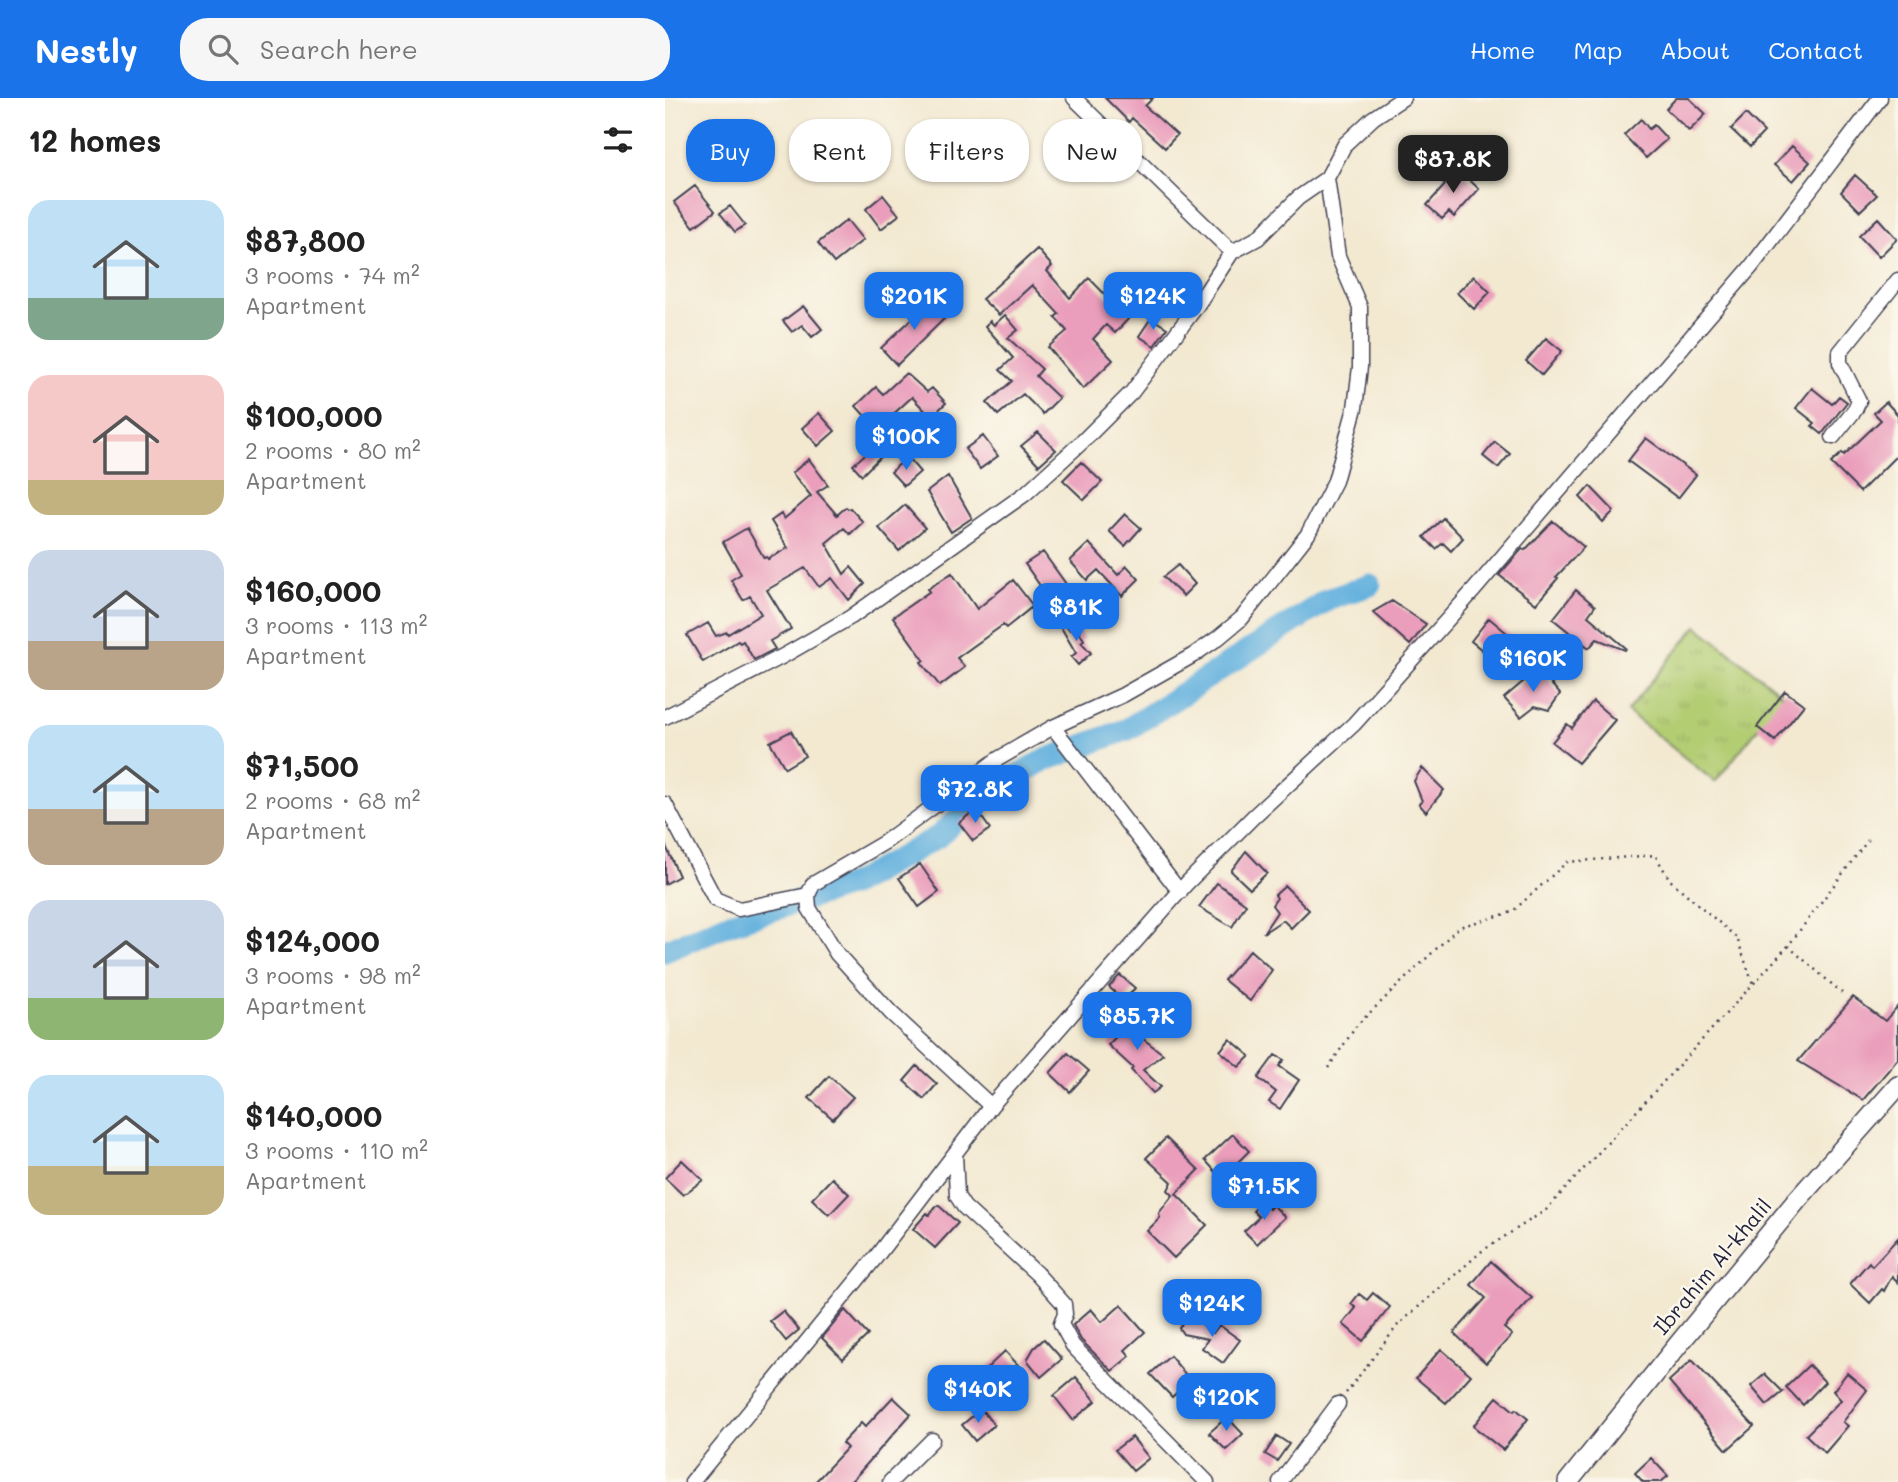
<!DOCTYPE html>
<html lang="en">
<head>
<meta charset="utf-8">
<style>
  :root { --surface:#fff; --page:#f6f6f6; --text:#222; --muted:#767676; --accent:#1a73e8 }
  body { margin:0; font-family:Mali,sans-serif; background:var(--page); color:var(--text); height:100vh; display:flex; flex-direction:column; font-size:26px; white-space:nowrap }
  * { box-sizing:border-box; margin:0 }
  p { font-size:23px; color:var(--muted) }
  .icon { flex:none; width:38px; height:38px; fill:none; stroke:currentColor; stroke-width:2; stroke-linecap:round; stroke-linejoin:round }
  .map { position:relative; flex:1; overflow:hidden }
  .drawer { display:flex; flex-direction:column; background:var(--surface); width:665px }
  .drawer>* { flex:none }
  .hud { position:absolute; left:21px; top:21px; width:665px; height:63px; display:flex; gap:14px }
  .price { position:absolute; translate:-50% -60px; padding:0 16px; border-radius:14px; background:var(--accent); color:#fff; font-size:23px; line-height:46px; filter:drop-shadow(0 2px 4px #0008) }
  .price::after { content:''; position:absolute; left:50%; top:42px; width:21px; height:16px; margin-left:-10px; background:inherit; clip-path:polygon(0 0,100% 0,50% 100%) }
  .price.current { background:#222; color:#fff }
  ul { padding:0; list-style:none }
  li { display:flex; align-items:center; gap:21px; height:175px; padding:0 28px }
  li span { display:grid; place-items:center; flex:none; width:196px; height:140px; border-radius:21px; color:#555 }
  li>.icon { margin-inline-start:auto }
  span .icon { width:84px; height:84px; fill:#fffc; stroke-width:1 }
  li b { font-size:30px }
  h2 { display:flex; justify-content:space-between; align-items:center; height:84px; padding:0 28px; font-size:30px }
  .chip { padding:0 24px; border-radius:28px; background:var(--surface); box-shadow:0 2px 5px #0004; font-size:24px; line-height:63px }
  .chip.current { background:var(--accent); color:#fff }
  header { display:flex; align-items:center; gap:42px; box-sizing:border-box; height:98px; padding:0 35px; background:var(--accent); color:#fff }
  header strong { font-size:33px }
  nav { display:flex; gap:38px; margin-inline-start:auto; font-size:24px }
  .search { width:490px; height:63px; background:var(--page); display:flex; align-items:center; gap:18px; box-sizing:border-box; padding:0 24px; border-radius:28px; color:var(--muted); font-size:26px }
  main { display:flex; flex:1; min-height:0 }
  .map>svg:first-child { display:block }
  .grass { fill:url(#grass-tufts); stroke:#6a7857; stroke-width:2 }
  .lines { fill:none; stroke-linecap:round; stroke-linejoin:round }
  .river { stroke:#64b1de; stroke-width:23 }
  .building { fill:#ea9ebb }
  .street-casing { stroke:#414052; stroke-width:17 }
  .secondary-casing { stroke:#414052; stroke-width:22 }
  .path { stroke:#414052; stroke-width:2.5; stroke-dasharray:2 5; stroke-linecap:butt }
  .street { stroke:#fff; stroke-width:14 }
  .secondary { stroke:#fff; stroke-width:19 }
  .labels { text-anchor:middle; stroke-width:5; stroke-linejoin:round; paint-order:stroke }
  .street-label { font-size:21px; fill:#22223b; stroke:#fbf7ec }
</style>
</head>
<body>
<header>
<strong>Nestly</strong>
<div class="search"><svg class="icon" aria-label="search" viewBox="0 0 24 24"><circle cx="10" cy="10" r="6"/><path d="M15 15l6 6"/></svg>Search here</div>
<nav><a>Home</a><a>Map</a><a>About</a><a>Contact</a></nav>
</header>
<main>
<section class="drawer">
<h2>12 homes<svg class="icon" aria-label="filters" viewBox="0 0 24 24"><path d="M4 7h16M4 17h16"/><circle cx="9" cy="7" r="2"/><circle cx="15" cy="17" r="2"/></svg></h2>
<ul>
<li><span style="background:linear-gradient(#bfe0f5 70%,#7fa58c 0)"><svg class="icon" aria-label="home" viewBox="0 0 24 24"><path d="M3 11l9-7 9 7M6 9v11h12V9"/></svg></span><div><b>$87,800</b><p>3 rooms · 74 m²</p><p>Apartment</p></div></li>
<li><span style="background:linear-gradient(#f6c9c9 75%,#c2b280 0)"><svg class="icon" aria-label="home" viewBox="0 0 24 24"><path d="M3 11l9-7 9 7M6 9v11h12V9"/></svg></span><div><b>$100,000</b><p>2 rooms · 80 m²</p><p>Apartment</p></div></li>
<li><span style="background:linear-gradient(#c9d6e8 65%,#b9a48a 0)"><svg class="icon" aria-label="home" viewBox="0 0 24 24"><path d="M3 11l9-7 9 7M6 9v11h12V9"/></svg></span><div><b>$160,000</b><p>3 rooms · 113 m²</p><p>Apartment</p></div></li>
<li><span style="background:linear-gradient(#bfe0f5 60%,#b9a48a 0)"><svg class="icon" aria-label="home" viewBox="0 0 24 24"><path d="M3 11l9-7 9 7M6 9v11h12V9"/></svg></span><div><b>$71,500</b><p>2 rooms · 68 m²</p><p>Apartment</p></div></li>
<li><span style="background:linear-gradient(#c9d6e8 70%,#8fb573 0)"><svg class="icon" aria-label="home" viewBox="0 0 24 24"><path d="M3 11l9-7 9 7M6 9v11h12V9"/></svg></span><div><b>$124,000</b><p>3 rooms · 98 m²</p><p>Apartment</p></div></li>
<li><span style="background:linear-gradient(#bfe0f5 65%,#c2b280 0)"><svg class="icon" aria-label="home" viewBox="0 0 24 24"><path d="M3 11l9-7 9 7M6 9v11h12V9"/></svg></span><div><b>$140,000</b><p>3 rooms · 110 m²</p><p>Apartment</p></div></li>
</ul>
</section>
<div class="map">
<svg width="1233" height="1384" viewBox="0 0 1233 1384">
  <defs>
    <pattern id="grass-tufts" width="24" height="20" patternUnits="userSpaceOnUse" patternTransform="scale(1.75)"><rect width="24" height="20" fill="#b3cd73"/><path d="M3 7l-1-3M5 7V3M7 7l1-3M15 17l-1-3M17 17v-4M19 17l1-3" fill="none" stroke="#9ab064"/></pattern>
  </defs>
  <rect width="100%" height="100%" fill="#fbf7ec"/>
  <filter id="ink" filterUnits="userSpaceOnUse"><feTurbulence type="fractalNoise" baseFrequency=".0143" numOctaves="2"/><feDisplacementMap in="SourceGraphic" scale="14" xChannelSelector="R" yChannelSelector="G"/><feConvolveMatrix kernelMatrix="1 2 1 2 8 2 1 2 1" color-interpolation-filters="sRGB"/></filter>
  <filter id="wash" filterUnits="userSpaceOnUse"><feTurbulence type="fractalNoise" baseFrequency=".00686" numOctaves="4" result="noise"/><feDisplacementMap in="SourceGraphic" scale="28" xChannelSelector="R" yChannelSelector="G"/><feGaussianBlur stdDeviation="1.57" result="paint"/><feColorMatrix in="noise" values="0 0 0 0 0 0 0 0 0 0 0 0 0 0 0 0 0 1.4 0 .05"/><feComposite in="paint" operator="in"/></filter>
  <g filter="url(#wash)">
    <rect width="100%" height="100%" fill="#f3e9d1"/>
    <!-- grass -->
    <path class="grass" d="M1032,528L1119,598L1050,684L962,613Z"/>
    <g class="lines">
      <!-- river -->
      <path class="river" d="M0,853L63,826L189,786L274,738L320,694L383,661L463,631L662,502L705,487"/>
    </g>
    <g id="blocks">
      <!-- building -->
      <path class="building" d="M440,0H488L480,8L512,37L500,50L467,20L464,24Z
        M1011,0H1024L1041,16L1024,33L1001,11Z
        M1081,16L1099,34L1085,49L1066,31Z
        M976,21L984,31L989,27L1002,41L981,60L959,37Z
        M1127,48L1145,64L1128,83L1109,67Z
        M795,73L814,91L789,119L784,114L777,121L762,107L780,87L777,84L786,75L791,79Z
        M1190,77L1212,97L1195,113L1176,94Z
        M30,88L50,113L29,129L9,104Z
        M218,97L234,117L216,131L201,111Z
        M65,108L80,127L70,134L55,115Z
        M1213,120L1232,141L1214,159L1194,138Z
        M182,122L198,142L169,165L153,145Z
        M372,151L387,168L382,173L405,200L424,180L454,211L457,209L466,218L450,235L441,227L428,241L448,262L418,291L383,249L402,233L390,219L394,216L367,187L334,217L317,201Z
        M809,178L825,194L809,211L792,195Z
        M268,201L283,217L232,267L216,250Z
        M138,208L157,231L147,239L137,227L127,234L118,223Z
        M340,217L353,232L343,240L377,271L371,278L394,300L378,316L358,296L333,317L322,305L347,283L335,272L348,260L320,228L325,223L329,227Z
        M486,220L502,230L489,248L474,238Z
        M881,240L897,253L877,277L861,263Z
        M241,275L262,294L267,290L281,305L266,319L247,299L212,331L191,308L211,289L218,296Z
        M1147,290L1167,306L1174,298L1182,304L1157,336L1147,328L1150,325L1131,310Z
        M1221,304L1233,317V356L1195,394L1166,365L1177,355L1179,357L1216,322L1209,315Z
        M154,315L170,333L153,348L137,330Z
        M373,334L391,352L374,367L356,348Z
        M318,338L333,358L315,371L300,351Z
        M981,340L1031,377L1013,400L963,363Z
        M216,342L224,350L197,377L188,367Z
        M830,344L845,356L833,370L818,358Z
        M242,359L255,374L239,388L226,374Z
        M144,361L163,387L152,394L172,417L181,409L183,411L185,410L198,424L185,436L179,430L161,445L179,476L186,469L200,486L184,502L167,480L154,489L140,470L102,492L126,531L105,543L110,551L89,562L78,543L75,545L73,543L38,564L22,537L43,525L51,538L62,534L63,536L96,516L85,498L78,502L66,482L76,476L58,444L82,430L99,460L102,459L103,461L123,450L106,423L116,416L119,421L146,398L127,375Z
        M416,364L437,384L419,402L398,382Z
        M283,378L307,420L286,434L262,394Z
        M925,388L949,413L938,424L915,399Z
        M240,407L260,430L234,453L214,430Z
        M460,416L476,430L460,448L444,433Z
        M778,420L798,440L786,453L778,445L771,451L759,439Z
        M888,423L919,449L891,479L893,480L871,506L834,477L857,451L860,452Z
        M424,445L453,477L462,468L474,481L457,498L433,472L422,482L405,463Z
        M378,454L401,486L383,499L360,466Z
        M513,467L530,486L518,498L498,479Z
        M287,475L312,511L348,482L368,508L341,530L338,527L292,560L300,569L275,588L256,564L259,562L228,519L265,493L263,491Z
        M911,492L930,508L923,518L961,550L960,552L932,541L924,550L888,521Z
        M727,503L761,526L745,547L708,514Z
        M824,520L848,540L828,561L806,543Z
        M398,523L405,532L411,528L419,542L416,544L426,555L413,567L406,559L411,555L394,526Z
        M873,571L895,596L884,612L870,608L856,619L839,600Z
        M1120,593L1139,607L1110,643L1092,629Z
        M928,603L950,622L913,665L887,644L902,626L907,630Z
        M126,633L140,658L120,670L105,644Z
        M757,670L779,692L761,714L754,706L757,703L749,683Z
        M311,711L325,731L308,743L294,725Z
        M0,746L14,778L0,786Z
        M581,753L602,775L585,791L566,773Z
        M255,766L274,794L254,809L234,780Z
        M552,785L581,806L567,829L534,809Z
        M620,788L644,812L626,830L618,822L598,835L612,814L607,807L612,800L610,797Z
        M585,852L607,872L585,903L559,882Z
        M455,877L470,890L459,903L444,889Z
        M1188,899L1220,923L1233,908V961L1198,1002L1133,963Z
        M469,920L480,930L473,937L498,956L478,972L496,989L488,995L466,972L468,970L443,947Z
        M565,941L585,958L574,969L555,953Z
        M403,955L424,973L405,994L385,975Z
        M610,957L619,962L614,968L634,982L615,1011L604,1004L611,994L593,980Z
        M252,968L272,986L259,1001L239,983Z
        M164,978L188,999L168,1021L144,1000Z
        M568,1036L584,1053L567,1070L570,1077L561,1085L540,1062Z
        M501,1040L534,1072L511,1096L542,1127L509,1160L482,1133L495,1120L494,1115L508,1097L503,1092L507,1084L481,1060Z
        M17,1062L38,1082L18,1097L0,1080Z
        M167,1080L184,1096L164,1117L147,1101Z
        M597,1104L604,1111L608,1107L620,1119L592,1146L579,1133L594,1119L588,1113Z
        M273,1107L293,1125L270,1150L248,1131L262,1115L264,1117Z
        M1233,1140V1184L1227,1178L1219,1193L1217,1191L1205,1205L1185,1186L1204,1164L1207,1168Z
        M826,1163L867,1200L839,1230L847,1237L821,1265L789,1235L821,1200L806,1187Z
        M708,1195L725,1209L698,1243L678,1226L691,1210L686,1206L694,1196L702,1202Z
        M456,1207L480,1234L460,1252L465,1258L447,1273L416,1242L408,1227L426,1211L437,1224Z
        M180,1212L203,1237L178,1261L157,1240Z
        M118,1213L134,1232L121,1243L105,1223Z
        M522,1220L529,1225L532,1222L548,1235L554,1227L575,1242L558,1265L537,1250L543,1241L518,1236L514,1230Z
        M379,1241L397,1261L376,1279L362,1262L369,1250Z
        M776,1251L806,1277L781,1305L751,1280Z
        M340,1253L355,1269L337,1286L322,1270Z
        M505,1258L521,1277L515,1282L520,1287L507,1299L485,1276Z
        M1027,1262L1089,1328L1062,1352L1004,1283Z
        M1144,1267L1160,1284L1138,1307L1121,1289Z
        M1182,1275L1202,1292L1178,1324L1183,1328L1160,1355L1141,1337L1176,1302L1168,1293Z
        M1100,1276L1118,1294L1102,1307L1086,1288Z
        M411,1279L431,1303L408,1322L389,1298Z
        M228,1299L246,1316L194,1375L185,1384H150L182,1350L177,1345L196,1325L200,1329Z
        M832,1299L849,1313L851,1311L863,1321L838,1352L808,1328Z
        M316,1311L329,1327L310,1343L297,1327Z
        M562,1319L578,1336L561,1352L544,1335Z
        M612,1338L624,1346L612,1363L600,1356Z
        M467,1339L484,1360L468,1373L450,1352Z
        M986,1360L1003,1378L996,1384H978L970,1375Z"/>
    </g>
  </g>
  <g filter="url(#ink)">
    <use href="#blocks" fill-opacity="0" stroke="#414052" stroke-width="2"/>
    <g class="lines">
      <!-- street casing -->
      <g class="street-casing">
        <path id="street" d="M409,0L567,154
          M1168,339L1190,312L1194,303L1175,265V254L1233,182
          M0,619L120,557L186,519L360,396L417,344L467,294L531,209L567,154L593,140L633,100L662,80L680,46L708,20L738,0
          M388,629L515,794
          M0,706L50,801L74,811L143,797
          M326,1008L226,915L172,856L144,810L143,797L148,786L220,744L333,661L388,629L458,597L527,558L553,540L577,520L643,436L670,383L690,310L695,269V209L673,158L662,80
          M290,1056L292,1098L299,1109L372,1176L399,1206L400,1216L396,1226L408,1248L542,1384
          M27,1384L211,1159L326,1008L522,785L589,718L689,626L809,492L1086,169L1215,0
          M225,1384L267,1342
          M615,1384L673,1306"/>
      </g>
      <!-- secondary casing -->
      <g class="secondary-casing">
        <path id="secondary" d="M903,1384L1008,1253L1133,1101L1233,988"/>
      </g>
      <!-- path -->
      <path class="path" d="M1123,848L1177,895
        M663,970L692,927L794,829L847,814L902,764L990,757L1005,782L1072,840L1088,886
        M681,1295L733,1227L817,1153L881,1112L1123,848L1203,742"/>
      <!-- street -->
      <use href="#street" class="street"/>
      <!-- secondary -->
      <use href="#secondary" class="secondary"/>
    </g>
  </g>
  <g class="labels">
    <!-- street labels -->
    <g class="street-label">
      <text transform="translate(1048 1169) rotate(-50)" y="7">Ibrahim Al-khalil</text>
    </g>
  </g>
</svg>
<b class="price current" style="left:788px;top:97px">$87.8K</b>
<b class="price" style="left:249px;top:234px">$201K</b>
<b class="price" style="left:488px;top:234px">$124K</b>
<b class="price" style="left:241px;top:374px">$100K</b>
<b class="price" style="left:411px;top:545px">$81K</b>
<b class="price" style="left:868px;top:596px">$160K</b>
<b class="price" style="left:310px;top:727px">$72.8K</b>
<b class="price" style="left:472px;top:954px">$85.7K</b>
<b class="price" style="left:599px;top:1124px">$71.5K</b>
<b class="price" style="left:547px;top:1241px">$124K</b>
<b class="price" style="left:313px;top:1327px">$140K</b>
<b class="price" style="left:561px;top:1335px">$120K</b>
<div class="hud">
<a class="chip current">Buy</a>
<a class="chip">Rent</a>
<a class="chip">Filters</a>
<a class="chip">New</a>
</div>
</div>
</main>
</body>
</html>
